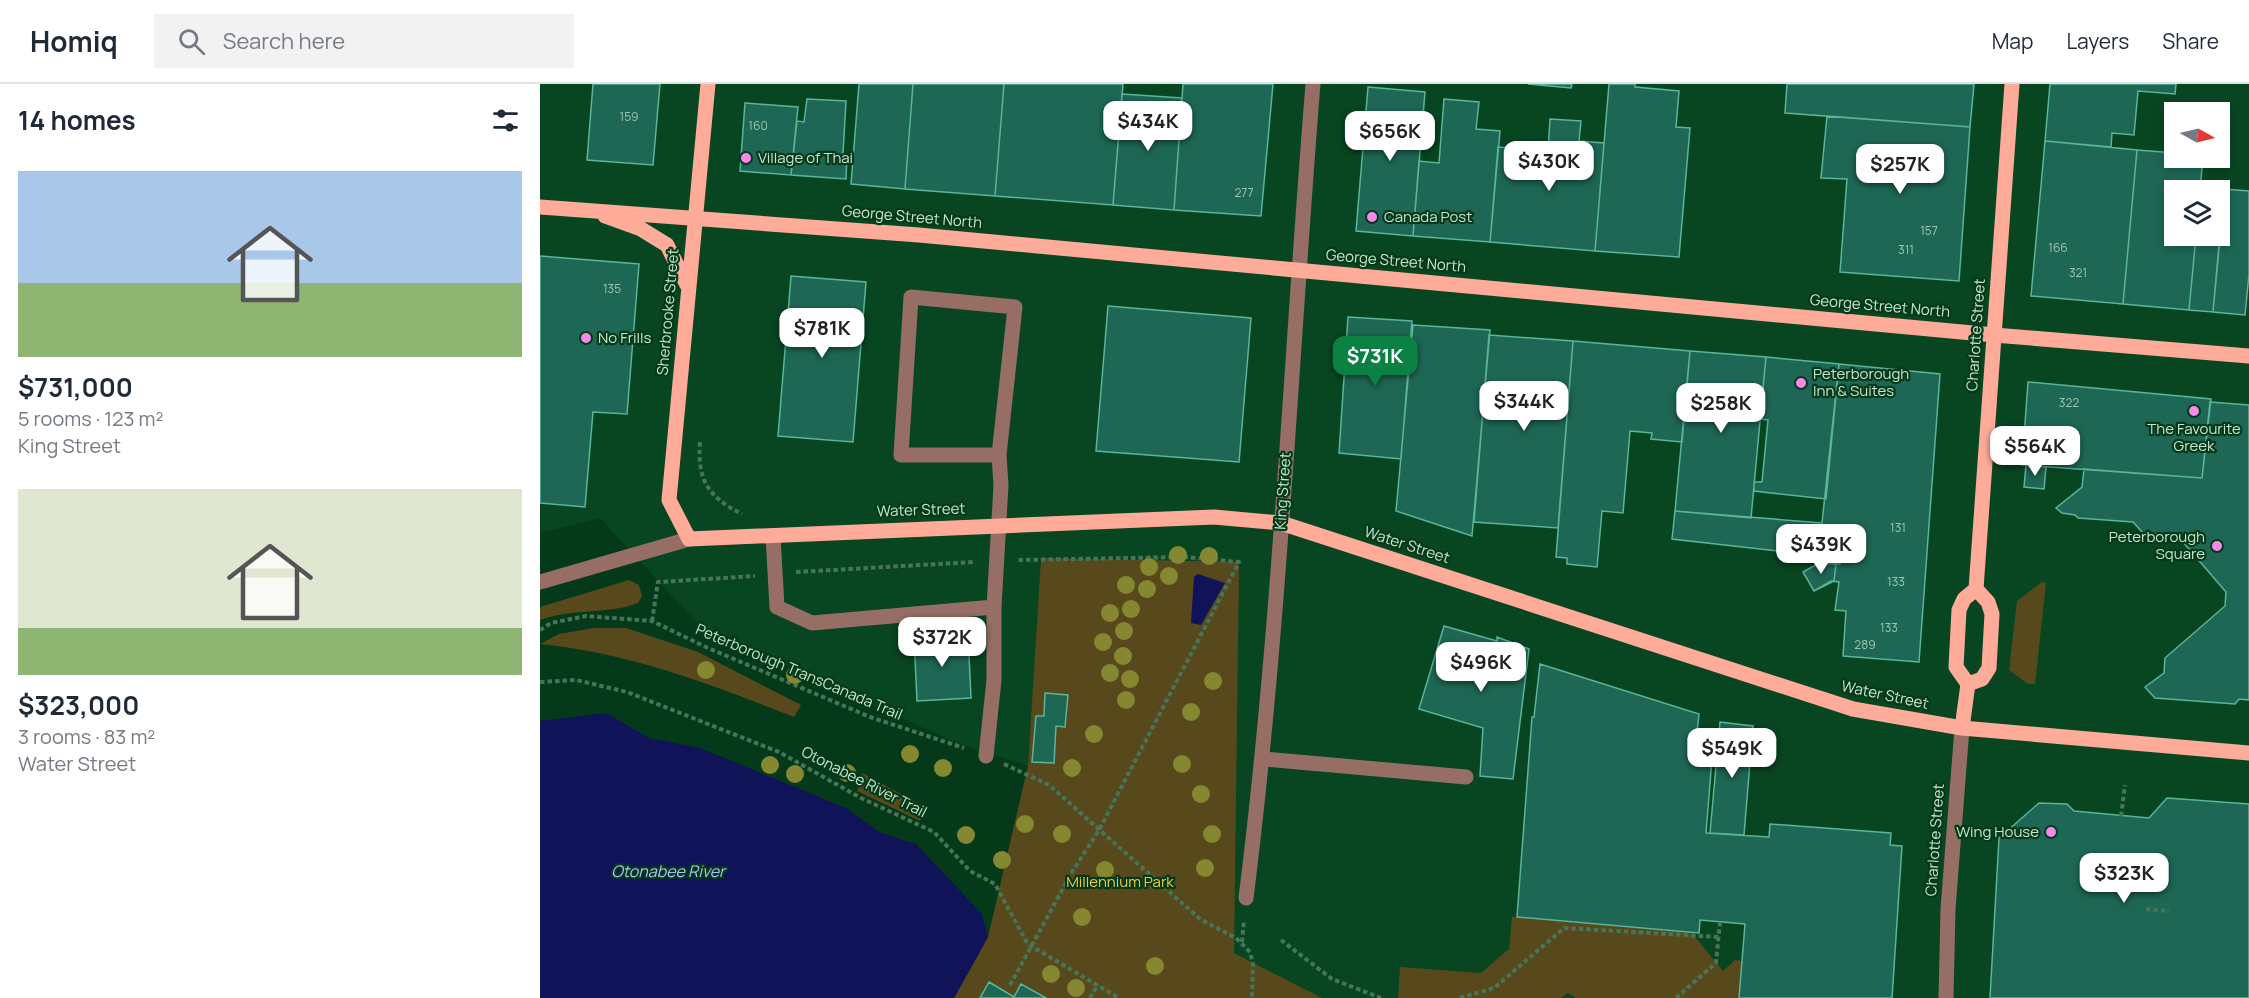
<!DOCTYPE html>
<html lang="en">
<head>
<meta charset="utf-8">
<style>
  :root { --surface:#fff; --page:#f2f2f3; --text:#1f2937; --muted:#747a83; --line:#e0e1e3; --accent:#0b8043 }
  body { margin:0; font-family:Manrope,sans-serif; background:var(--page); color:var(--text); height:100vh; display:flex; flex-direction:column; font-size:22px; white-space:nowrap }
  * { box-sizing:border-box; margin:0 }
  p { font-size:20px; color:var(--muted) }
  .icon { flex:none; width:33px; height:33px; fill:none; stroke:currentColor; stroke-width:2; stroke-linecap:round; stroke-linejoin:round }
  .map { position:relative; flex:1; overflow:hidden }
  .drawer { display:flex; flex-direction:column; background:var(--surface); width:540px }
  .drawer>* { flex:none }
  .needle { width:39px; rotate:98deg }
  .fabs { position:absolute; left:1624px; top:18px; display:grid; gap:12px }
  .fabs a { display:grid; place-items:center; width:66px; height:66px; border-radius:0px; background:var(--surface); box-shadow:0 3px 9px #0003; font-size:30px }
  .price { position:absolute; translate:-50% -51px; padding:0 14px; border-radius:12px; background:#fff; color:#222; font-size:20px; line-height:39px; filter:drop-shadow(0 2px 3px #0008) }
  .price::after { content:''; position:absolute; left:50%; top:36px; width:18px; height:14px; margin-left:-9px; background:inherit; clip-path:polygon(0 0,100% 0,50% 100%) }
  .price.selected { background:var(--accent); color:#fff }
  ul { padding:0; list-style:none }
  li { display:grid; align-content:center; gap:12px; height:318px; padding:0 18px }
  li span { display:grid; place-items:center; height:186px; border-radius:0px; color:#555 }
  li>.icon { margin-inline-start:auto }
  span .icon { width:108px; height:108px; fill:#fffc; stroke-width:1 }
  li b { font-size:26px }
  h2 { display:flex; justify-content:space-between; align-items:center; height:72px; padding:0 18px; font-size:26px }
  header { display:flex; align-items:center; gap:36px; box-sizing:border-box; height:84px; padding:0 30px; background:var(--surface); border-bottom:2px solid var(--line) }
  header strong { font-size:28px }
  nav { display:flex; gap:33px; margin-inline-start:auto; font-size:21px }
  .search { width:420px; height:54px; background:var(--page); display:flex; align-items:center; gap:15px; box-sizing:border-box; padding:0 21px; border-radius:0px; color:var(--muted); font-size:22px }
  main { display:flex; flex:1; min-height:0 }
  .map>svg:first-child { display:block }
  .built { fill:#084622; fill-rule:evenodd }
  .green { fill:#58491c }
  .water { fill:#111358 }
  .building { fill:#1e6754; stroke:#5ab59a; stroke-width:1.5 }
  .lines { fill:none; stroke-linecap:round; stroke-linejoin:round }
  .path { stroke:#477558; stroke-width:4; stroke-dasharray:4.5 3; stroke-linecap:butt }
  .minor { stroke:#976e66; stroke-width:15 }
  .major { stroke:#ffab9a; stroke-width:15 }
  .tree { fill:#868831 }
  .poi-dot { fill:#f888ea; stroke:#043a1a; stroke-width:2 }
  .labels { text-anchor:middle; stroke-width:4.5; stroke-linejoin:round; paint-order:stroke }
  .number-label { font-size:12px; fill:#9bc6ae }
  .poi-label { font-size:15px; fill:#c5e5cc; stroke:#043a1a; text-anchor:start }
  .street-label { font-size:15px; fill:#c5e5cc; stroke:#043a1a }
  .park-label { font-size:15px; fill:#f0c844; stroke:#043a1a }
  .water-label { font-size:16px; font-style:italic; fill:#adbffd; stroke:#043a1a }
</style>
</head>
<body>
<header>
<strong>Homiq</strong>
<div class="search"><svg class="icon" aria-label="search" viewBox="0 0 24 24"><circle cx="10" cy="10" r="6"/><path d="M15 15l6 6"/></svg>Search here</div>
<nav><a>Map</a><a>Layers</a><a>Share</a></nav>
</header>
<main>
<section class="drawer">
<h2>14 homes<svg class="icon" aria-label="filters" viewBox="0 0 24 24"><path d="M4 7h16M4 17h16"/><circle cx="9" cy="7" r="2"/><circle cx="15" cy="17" r="2"/></svg></h2>
<ul>
<li><span style="background:linear-gradient(#a9c7e8 60%,#8fb573 0)"><svg class="icon" aria-label="home" viewBox="0 0 24 24"><path d="M3 11l9-7 9 7M6 9v11h12V9"/></svg></span><div><b>$731,000</b><p>5 rooms · 123 m²</p><p>King Street</p></div></li>
<li><span style="background:linear-gradient(#dfe7d0 75%,#8fb573 0)"><svg class="icon" aria-label="home" viewBox="0 0 24 24"><path d="M3 11l9-7 9 7M6 9v11h12V9"/></svg></span><div><b>$323,000</b><p>3 rooms · 83 m²</p><p>Water Street</p></div></li>
</ul>
</section>
<div class="map">
<svg width="1709" height="914" viewBox="0 0 1709 914">
  <rect width="100%" height="100%" fill="#043a1a"/>
  <!-- built -->
  <path class="built" d="M0,0H1709V914H782L694,869L501,474L488,682L417,659L160,542L60,434L0,449ZM1635,28H1680V74H1635ZM1635,106H1680V152H1635Z"/>
  <!-- green -->
  <path class="green" d="M501,474L699,478L694,869L782,914H414L448,853L488,682Z
    M89,496L99,501L102,512L98,519C67,531 32,524 0,536V523Z
    M1502,498L1506,499L1495,600H1488L1469,586L1477,517Z
    M54,544H86L158,568L261,621L254,633C170,600 90,569 0,560L19,550Z
    M322,689L387,724L380,737L317,707Z
    M972,833L1151,848L1183,887L1195,876L1202,877L1199,914H1036L1028,909L1021,914H858L860,883L941,889L969,865Z"/>
  <!-- water -->
  <path class="water" d="M658,490L685,499L661,541L651,539L654,493Z
    M66,629L109,654L160,664L306,724L341,749L376,760L442,830L448,853L414,914H0V637Z"/>
  <!-- building -->
  <path class="building" d="M53,0H120L113,81L47,76Z
    M319,0H373L365,105L311,100Z
    M373,0H464L455,112L365,105Z
    M464,0H583L573,121L455,112Z
    M643,0H733L721,132L634,126Z
    M988,0H1032L1031,4Z
    M1069,0H1095V3L1139,7L1136,43L1150,44L1139,173L1055,167Z
    M1247,0H1434L1430,43L1245,29Z
    M1510,0H1636L1635,10L1598,7L1594,51L1572,49L1571,63L1505,57Z
    M828,3L885,8L873,152L816,147Z
    M582,10L642,14L634,126L573,121Z
    M267,15L306,17L303,70H307L306,95L251,91L257,37L264,38Z
    M904,15L939,18L936,45L960,47L950,158L873,152L879,77L899,79Z
    M205,19L258,23L251,91L200,87Z
    M1287,32L1430,43L1419,197L1300,188L1307,95L1281,94Z
    M1010,35L1041,37L1039,57L1064,59L1055,167L950,158L958,63L1008,67Z
    M1505,57L1597,66L1583,220L1491,212Z
    M1597,66L1635,69V74H1663L1660,106H1635V152H1656L1649,226L1583,220Z
    M1684,105L1709,107V190L1705,231L1673,228Z
    M1681,144L1673,228L1649,226L1656,152H1680Z
    M0,172L99,180L87,330L53,328L45,423L0,419Z
    M251,192L326,198L313,358L238,352Z
    M568,222L711,234L699,378L556,367Z
    M808,233L872,237L861,375L799,369Z
    M873,241L950,246L932,452L856,427Z
    M949,251L1033,257L1018,444L934,438Z
    M1033,257L1150,267L1142,358L1111,355L1112,349L1090,347L1083,429L1062,427L1057,483L1027,480V474L1016,473Z
    M1150,267L1226,273L1211,434L1135,427Z
    M1226,273L1299,280L1286,415L1214,407V398H1222L1228,336L1220,335Z
    M1299,280L1400,290L1379,578L1303,572L1306,527L1295,526L1299,498L1291,497L1274,507L1263,488L1279,479L1300,480L1301,474L1132,455L1135,427L1282,439Z
    M1488,298L1671,315L1662,394L1482,381Z
    M1670,318L1709,321V616L1699,615L1695,620L1615,614L1605,603L1624,589L1625,574L1685,522L1686,508L1637,451L1603,449L1593,438L1538,434L1535,431L1522,429L1516,424L1542,403L1544,385L1662,394Z
    M1486,381L1506,383L1504,405L1484,403Z
    M1279,479L1296,480L1294,497L1274,507L1263,488Z
    M904,542L957,557V553L989,565L973,695L940,692L943,644L879,625Z
    M428,550L431,614L377,617L374,553Z
    M1000,580L1159,630L1157,649L1174,650L1166,749L1229,753L1230,740L1351,749L1350,761L1362,762L1352,914H1199L1205,840L1160,836L1159,849L977,833L992,633H994Z
    M505,609L528,611L525,643L516,642L514,679L492,678L496,632H504Z
    M1180,638L1213,642L1204,751L1170,749Z
    M1627,714L1709,720V914H1450L1459,754L1499,719L1527,720L1534,727L1609,734Z
    M449,898L474,913L481,900L506,914H440Z"/>
  <g class="lines">
    <!-- path -->
    <path class="path" d="M160,358C157,396 168,413 202,430
      M256,488L434,478
      M112,537L118,498L215,492
      M0,546L11,539L46,532L112,537L168,564L330,633L424,664
      M0,598L36,596L87,608L239,668L321,714L394,748L430,787L455,800L486,857L491,862L579,914
      M464,680L509,701L660,835L696,854L710,868L713,880L712,914
      M1581,732L1585,701
      M1606,825L1629,827
      M741,856L792,895L841,914
      M702,858L704,836
      M470,901L532,788L559,746L699,478L645,473L477,476
      M550,914L557,902
      M920,914L954,904L1024,844L1178,853
      M1136,914L1176,879L1180,838"/>
    <!-- minor -->
    <path class="minor" d="M233,452L237,523L272,539L454,523V596L446,672
      M0,498L149,455
      M454,523L461,401L459,371L475,223L371,213L361,371H459
      M724,675L926,693
      M706,814C740,544 751,271 773,0
      M1406,914L1408,825L1422,644"/>
    <!-- major -->
    <path class="major" d="M168,0L129,416L149,455L674,433L741,439L1313,625L1422,644L1709,669
      M0,123L379,151L1454,251L1709,272
      M65,132L101,145L127,161L147,201
      M1428,600L1442,595L1449,584L1452,530L1448,518L1436,505
      M1422,644L1428,600L1416,583L1419,526L1424,515L1436,505L1472,0"/>
  </g>
  <!-- trees -->
  <g class="tree">
    <circle cx="638" cy="471" r="9"/>
    <circle cx="669" cy="472" r="9"/>
    <circle cx="609" cy="483" r="9"/>
    <circle cx="629" cy="492" r="9"/>
    <circle cx="586" cy="501" r="9"/>
    <circle cx="607" cy="505" r="9"/>
    <circle cx="591" cy="525" r="9"/>
    <circle cx="570" cy="529" r="9"/>
    <circle cx="584" cy="547" r="9"/>
    <circle cx="563" cy="558" r="9"/>
    <circle cx="583" cy="572" r="9"/>
    <circle cx="166" cy="586" r="9"/>
    <circle cx="570" cy="589" r="9"/>
    <circle cx="255" cy="591" r="9"/>
    <circle cx="590" cy="595" r="9"/>
    <circle cx="673" cy="597" r="9"/>
    <circle cx="586" cy="616" r="9"/>
    <circle cx="651" cy="628" r="9"/>
    <circle cx="554" cy="650" r="9"/>
    <circle cx="370" cy="670" r="9"/>
    <circle cx="642" cy="680" r="9"/>
    <circle cx="230" cy="681" r="9"/>
    <circle cx="403" cy="684" r="9"/>
    <circle cx="532" cy="684" r="9"/>
    <circle cx="307" cy="689" r="9"/>
    <circle cx="255" cy="690" r="9"/>
    <circle cx="661" cy="710" r="9"/>
    <circle cx="485" cy="740" r="9"/>
    <circle cx="522" cy="750" r="9"/>
    <circle cx="672" cy="750" r="9"/>
    <circle cx="426" cy="751" r="9"/>
    <circle cx="462" cy="776" r="9"/>
    <circle cx="665" cy="784" r="9"/>
    <circle cx="565" cy="786" r="9"/>
    <circle cx="542" cy="833" r="9"/>
    <circle cx="615" cy="882" r="9"/>
    <circle cx="511" cy="890" r="9"/>
    <circle cx="536" cy="904" r="9"/>
  </g>
  <!-- markers -->
  <g class="poi-dot">
    <circle cx="206" cy="74" r="6"/>
    <circle cx="832" cy="133" r="6"/>
    <circle cx="46" cy="254" r="6"/>
    <circle cx="1261" cy="299" r="6"/>
    <circle cx="1654" cy="327" r="6"/>
    <circle cx="1677" cy="462" r="6"/>
    <circle cx="1511" cy="748" r="6"/>
  </g>
  <g class="labels">
    <!-- number labels -->
    <g class="number-label">
      <text x="89" y="37">159</text>
      <text x="218" y="46">160</text>
      <text x="704" y="113">277</text>
      <text x="1389" y="151">157</text>
      <text x="1518" y="168">166</text>
      <text x="1366" y="170">311</text>
      <text x="1538" y="193">321</text>
      <text x="72" y="209">135</text>
      <text x="1529" y="323">322</text>
      <text x="1358" y="448">131</text>
      <text x="1356" y="502">133</text>
      <text x="1349" y="548">133</text>
      <text x="1325" y="565">289</text>
    </g>
    <!-- poi labels -->
    <g class="poi-label">
      <text x="218" y="79">Village of Thai</text>
      <text x="844" y="138">Canada Post</text>
      <text x="58" y="259">No Frills</text>
      <text x="1273" y="295">Peterborough<tspan x="1273" dy="17">Inn &amp; Suites</tspan></text>
      <text x="1654" y="350" text-anchor="middle">The Favourite<tspan x="1654" dy="17">Greek</tspan></text>
      <text x="1665" y="458" text-anchor="end">Peterborough<tspan x="1665" dy="17">Square</tspan></text>
      <text x="1499" y="753" text-anchor="end">Wing House</text>
    </g>
    <!-- street labels -->
    <g class="street-label">
      <text transform="translate(372 133) rotate(5)" y="5">George Street North</text>
      <text transform="translate(856 177) rotate(5)" y="5">George Street North</text>
      <text transform="translate(1340 222) rotate(5)" y="5">George Street North</text>
      <text transform="translate(128 228) rotate(-85)" y="5">Sherbrooke Street</text>
      <text transform="translate(1436 251) rotate(-86)" y="5">Charlotte Street</text>
      <text transform="translate(743 407) rotate(-86)" y="5">King Street</text>
      <text transform="translate(381 426) rotate(-2)" y="5">Water Street</text>
      <text transform="translate(867 461) rotate(18)" y="5">Water Street</text>
      <text transform="translate(259 588) rotate(23)" y="5">Peterborough TransCanada Trail</text>
      <text transform="translate(1345 611) rotate(12)" y="5">Water Street</text>
      <text transform="translate(324 698) rotate(27)" y="5">Otonabee River Trail</text>
      <text transform="translate(1395 756) rotate(-86)" y="5">Charlotte Street</text>
    </g>
    <!-- park labels -->
    <g class="park-label">
      <text x="580" y="803">Millennium Park</text>
    </g>
    <!-- water labels -->
    <g class="water-label">
      <text x="128" y="793">Otonabee River</text>
    </g>
  </g>
</svg>
<div class="fabs">
<a><svg class="needle" viewBox="-14 -14 28 28"><path d="M0-13l5 13h-10z" fill="#e53935"/><path d="M0 13l5-13h-10z" fill="#747a83"/></svg></a>
<a><svg class="icon" aria-label="layers" viewBox="0 0 24 24"><path d="M12 4l9 5-9 5-9-5zM3 14l9 5 9-5"/></svg></a>
</div>
<b class="price" style="left:608px;top:68px">$434K</b>
<b class="price" style="left:850px;top:78px">$656K</b>
<b class="price" style="left:1009px;top:108px">$430K</b>
<b class="price" style="left:1360px;top:111px">$257K</b>
<b class="price" style="left:282px;top:275px">$781K</b>
<b class="price selected" style="left:835px;top:303px">$731K</b>
<b class="price" style="left:984px;top:348px">$344K</b>
<b class="price" style="left:1181px;top:350px">$258K</b>
<b class="price" style="left:1495px;top:393px">$564K</b>
<b class="price" style="left:1281px;top:491px">$439K</b>
<b class="price" style="left:402px;top:584px">$372K</b>
<b class="price" style="left:941px;top:609px">$496K</b>
<b class="price" style="left:1192px;top:695px">$549K</b>
<b class="price" style="left:1584px;top:820px">$323K</b>
</div>
</main>
</body>
</html>
